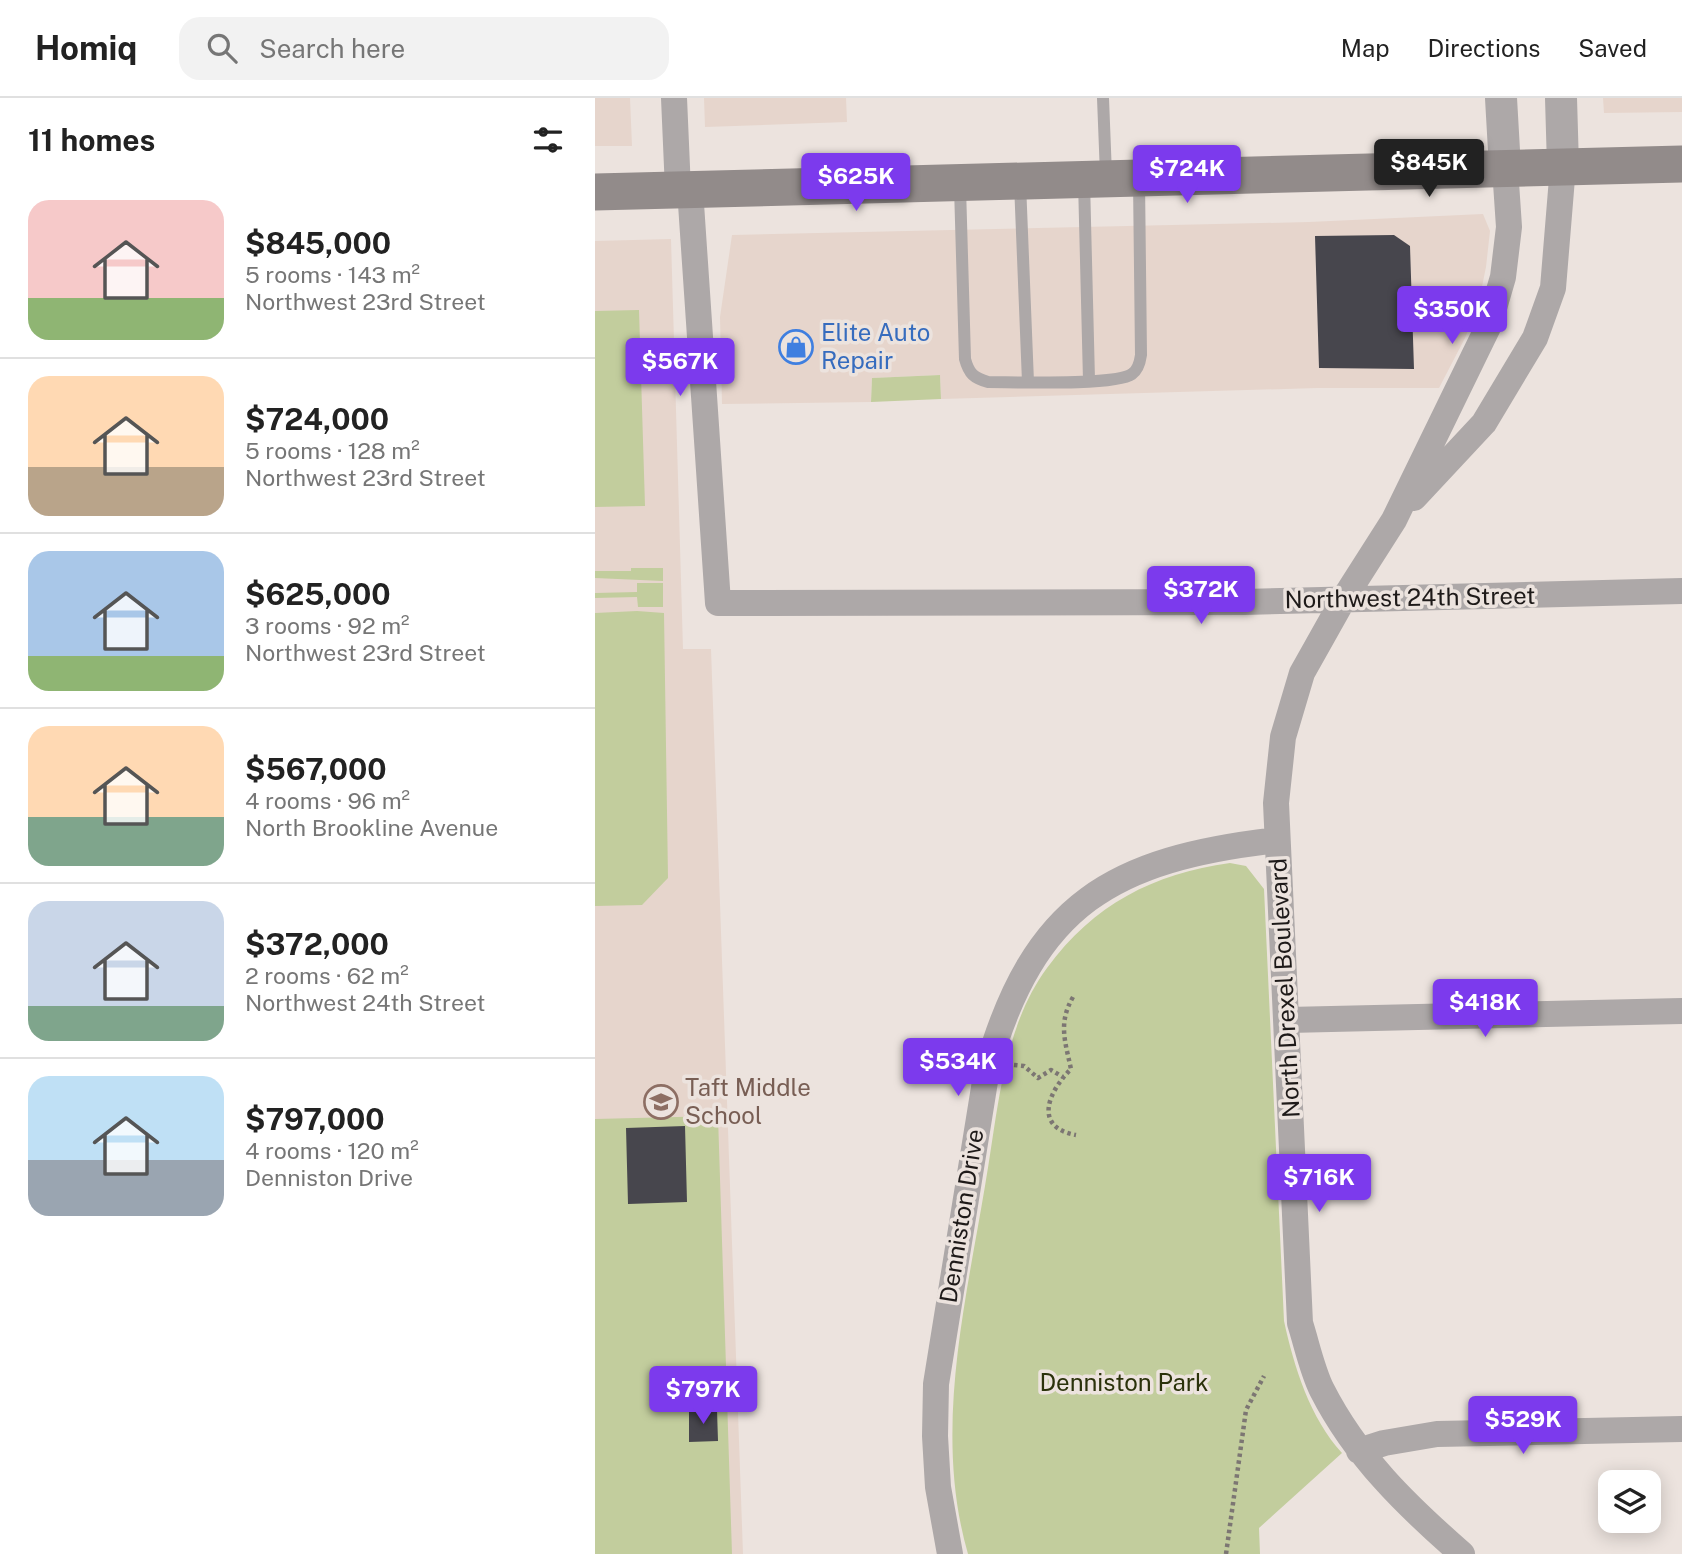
<!DOCTYPE html>
<html lang="en">
<head>
<meta charset="utf-8">
<style>
  :root { --surface:#fff; --page:#f2f2f2; --text:#222; --muted:#767676; --line:#e0e0e0; --accent:#7c3aed }
  body { margin:0; font-family:"Public Sans",sans-serif; background:var(--page); color:var(--text); height:100vh; display:flex; flex-direction:column; font-size:26px; white-space:nowrap }
  * { box-sizing:border-box; margin:0 }
  p { font-size:23px; color:var(--muted) }
  .icon { flex:none; width:38px; height:38px; fill:none; stroke:currentColor; stroke-width:2; stroke-linecap:round; stroke-linejoin:round }
  .map { position:relative; flex:1; overflow:hidden }
  .sheet { display:flex; flex-direction:column; background:var(--surface); width:595px }
  .sheet>* { flex:none }
  .controls { position:absolute; left:1003px; top:1372px; display:grid; gap:14px }
  .controls a { display:grid; place-items:center; width:63px; height:63px; border-radius:14px; background:var(--surface); box-shadow:0 4px 18px #0003; font-size:35px }
  .price { position:absolute; translate:-50% -60px; padding:0 16px; border-radius:7px; background:var(--accent); color:#fff; font-size:23px; line-height:46px; filter:drop-shadow(0 2px 4px #0008) }
  .price::after { content:''; position:absolute; left:50%; top:42px; width:21px; height:16px; margin-left:-10px; background:inherit; clip-path:polygon(0 0,100% 0,50% 100%) }
  .price.active { background:#222; color:#fff }
  ul { padding:0; list-style:none }
  li { display:flex; align-items:center; gap:21px; height:175px; padding:0 28px }
  li+li { border-top:2px solid var(--line) }
  li span { display:grid; place-items:center; flex:none; width:196px; height:140px; border-radius:21px; color:#555 }
  li>.icon { margin-inline-start:auto }
  span .icon { width:84px; height:84px; fill:#fffc; stroke-width:1 }
  li b { font-size:30px }
  h2 { display:flex; justify-content:space-between; align-items:center; height:84px; padding:0 28px; font-size:30px }
  header { display:flex; align-items:center; gap:42px; box-sizing:border-box; height:98px; padding:0 35px; background:var(--surface); border-bottom:2px solid var(--line) }
  header strong { font-size:33px }
  nav { display:flex; gap:38px; margin-inline-start:auto; font-size:24px }
  .search { width:490px; height:63px; background:var(--page); display:flex; align-items:center; gap:18px; box-sizing:border-box; padding:0 24px; border-radius:21px; color:var(--muted); font-size:26px }
  main { display:flex; flex:1; min-height:0 }
  .map>svg:first-child { display:block }
  .built { fill:#e6d5cc }
  .green { fill:#c2cd9d }
  .building { fill:#47464d }
  .lines { fill:none; stroke-linecap:round; stroke-linejoin:round }
  .path { stroke:#7c7673; stroke-width:4.5; stroke-dasharray:3.5 3.5; stroke-linecap:butt }
  .service { stroke:#ada8a8; stroke-width:12 }
  .minor { stroke:#ada8a8; stroke-width:26 }
  .tertiary { stroke:#ada8a8; stroke-width:32 }
  .secondary { stroke:#928b8a; stroke-width:37 }
  .labels { text-anchor:middle; stroke-width:7; stroke-linejoin:round; paint-order:stroke }
  .shop-label { font-size:24px; fill:#366cbe; stroke:#ece3de; text-anchor:start }
  .street-label { font-size:24px; fill:#1e1a19; stroke:#ece3de }
  .education-label { font-size:24px; fill:#785e54; stroke:#ece3de; text-anchor:start }
  .park-label { font-size:24px; fill:#2b320b; stroke:#ece3de }
</style>
</head>
<body>
<header>
<strong>Homiq</strong>
<div class="search"><svg class="icon" aria-label="search" viewBox="0 0 24 24"><circle cx="10" cy="10" r="6"/><path d="M15 15l6 6"/></svg>Search here</div>
<nav><a>Map</a><a>Directions</a><a>Saved</a></nav>
</header>
<main>
<section class="sheet">
<h2>11 homes<svg class="icon" aria-label="filters" viewBox="0 0 24 24"><path d="M4 7h16M4 17h16"/><circle cx="9" cy="7" r="2"/><circle cx="15" cy="17" r="2"/></svg></h2>
<ul>
<li><span style="background:linear-gradient(#f6c9c9 70%,#8fb573 0)"><svg class="icon" aria-label="home" viewBox="0 0 24 24"><path d="M3 11l9-7 9 7M6 9v11h12V9"/></svg></span><div><b>$845,000</b><p>5 rooms · 143 m²</p><p>Northwest 23rd Street</p></div></li>
<li><span style="background:linear-gradient(#ffd9b3 65%,#b9a48a 0)"><svg class="icon" aria-label="home" viewBox="0 0 24 24"><path d="M3 11l9-7 9 7M6 9v11h12V9"/></svg></span><div><b>$724,000</b><p>5 rooms · 128 m²</p><p>Northwest 23rd Street</p></div></li>
<li><span style="background:linear-gradient(#a9c7e8 75%,#8fb573 0)"><svg class="icon" aria-label="home" viewBox="0 0 24 24"><path d="M3 11l9-7 9 7M6 9v11h12V9"/></svg></span><div><b>$625,000</b><p>3 rooms · 92 m²</p><p>Northwest 23rd Street</p></div></li>
<li><span style="background:linear-gradient(#ffd9b3 65%,#7fa58c 0)"><svg class="icon" aria-label="home" viewBox="0 0 24 24"><path d="M3 11l9-7 9 7M6 9v11h12V9"/></svg></span><div><b>$567,000</b><p>4 rooms · 96 m²</p><p>North Brookline Avenue</p></div></li>
<li><span style="background:linear-gradient(#c9d6e8 75%,#7fa58c 0)"><svg class="icon" aria-label="home" viewBox="0 0 24 24"><path d="M3 11l9-7 9 7M6 9v11h12V9"/></svg></span><div><b>$372,000</b><p>2 rooms · 62 m²</p><p>Northwest 24th Street</p></div></li>
<li><span style="background:linear-gradient(#bfe0f5 60%,#9aa5b1 0)"><svg class="icon" aria-label="home" viewBox="0 0 24 24"><path d="M3 11l9-7 9 7M6 9v11h12V9"/></svg></span><div><b>$797,000</b><p>4 rooms · 120 m²</p><p>Denniston Drive</p></div></li>
</ul>
</section>
<div class="map">
<svg width="1087" height="1456" viewBox="0 0 1087 1456">
  <rect width="100%" height="100%" fill="#ece3de"/>
  <!-- built -->
  <path class="built" d="M0,0H35L37,48H0Z
    M109,0H251L252,24L110,29Z
    M1008,0H1087V14L1009,15Z
    M888,116L895,133L891,169L883,208L870,240L844,290H722L346,301L345,277L277,280L276,304L127,306L125,219L137,137L714,124Z
    M76,141L88,551H116L148,1456H0V143Z"/>
  <!-- green -->
  <path class="green" d="M44,212L50,408L0,409V213Z
    M345,277L346,301L276,304L277,280Z
    M36,470H68V483L0,480V473H36Z
    M42,485H68V509H43L42,499L0,500V495L42,494Z
    M42,513L69,515L73,780L47,807L0,808V515Z
    M635,765L651,768L669,791L689,1223C699,1269 715,1320 747,1355L664,1430L665,1456H373C338,1335 370,1208 390,1088C403,1015 407,931 452,870C499,806 558,776 635,765Z
    M123,1018L137,1456H0V1021Z"/>
  <!-- building -->
  <path class="building" d="M799,137L815,148L819,271L724,270L720,138Z
    M90,1028L92,1104L33,1106L31,1030Z
    M122,1312L123,1343L94,1344V1313Z"/>
  <g class="lines">
    <!-- path -->
    <path class="path" d="M478,899C463,925 470,943 476,971C454,993 437,1029 481,1037
      M419,967L429,968L443,980L456,972L468,979
      M631,1456L651,1312L669,1278"/>
    <!-- service -->
    <path class="service" d="M508,0L511,77
      M489,83L494,282
      M425,85L433,284
      M365,89L370,261C374,276 379,280 393,284C419,284 520,288 537,276C543,272 545,264 546,257L544,83"/>
    <!-- minor -->
    <path class="minor" d="M79,0L83,92
      M95,91L123,505L649,504L1087,493
      M819,400L889,325L940,240L958,190L968,68
      M693,922L1087,913
      M764,1353L789,1345L842,1336L1087,1331
      M355,1456L343,1389L340,1338L341,1286L392,971C439,805 518,761 682,742
      M867,1456C812,1408 761,1359 727,1292C717,1272 712,1247 705,1225L681,705L688,639L707,575L748,502L799,422L894,227L908,179L914,129L910,70"/>
    <!-- tertiary -->
    <path class="tertiary" d="M906,0L910,70
      M966,0L968,68"/>
    <!-- secondary -->
    <path class="secondary" d="M0,94L1087,66"/>
  </g>
  <!-- icons -->
  <defs>
    <g id="shop-ring" transform="scale(1.75)"><circle r="9.5" fill="#ece3de" stroke="#3f7fe0" stroke-width="1.5"/><path d="M-5-2.5h2.3a2.7 3.5 0 0 1 5.4 0H5L5.5 6h-11ZM-1.5-2.5h3a1.5 2.3 0 0 0-3 0Z" fill="#3f7fe0"/></g>
    <g id="school-ring" transform="scale(1.75)"><circle r="9.5" fill="#ece3de" stroke="#8d6e63" stroke-width="1.5"/><path d="M0-5L7-2L0 1L-7-2ZM-4 1L0 2.5L4 1V4Q0 6-4 4Z" fill="#8d6e63"/></g>
  </defs>
  <g fill-rule="evenodd">
    <use href="#shop-ring" x="201" y="249"/>
    <use href="#school-ring" x="66" y="1004"/>
  </g>
  <g class="labels">
    <!-- shop labels -->
    <g class="shop-label">
      <text x="226" y="243">Elite Auto<tspan x="226" dy="28">Repair</tspan></text>
    </g>
    <!-- street labels -->
    <g class="street-label">
      <text transform="translate(815 500) rotate(-1)" y="8">Northwest 24th Street</text>
      <text transform="translate(690 890) rotate(-93)" y="8">North Drexel Boulevard</text>
      <text transform="translate(367 1118) rotate(-81)" y="8">Denniston Drive</text>
    </g>
    <!-- education labels -->
    <g class="education-label">
      <text x="90" y="998">Taft Middle<tspan x="90" dy="28">School</tspan></text>
    </g>
    <!-- park labels -->
    <g class="park-label">
      <text x="529" y="1293">Denniston Park</text>
    </g>
  </g>
</svg>
<div class="controls">
<a><svg class="icon" aria-label="layers" viewBox="0 0 24 24"><path d="M12 4l9 5-9 5-9-5zM3 14l9 5 9-5"/></svg></a>
</div>
<b class="price active" style="left:834px;top:101px">$845K</b>
<b class="price" style="left:592px;top:107px">$724K</b>
<b class="price" style="left:261px;top:115px">$625K</b>
<b class="price" style="left:857px;top:248px">$350K</b>
<b class="price" style="left:85px;top:300px">$567K</b>
<b class="price" style="left:606px;top:528px">$372K</b>
<b class="price" style="left:890px;top:941px">$418K</b>
<b class="price" style="left:363px;top:1000px">$534K</b>
<b class="price" style="left:724px;top:1116px">$716K</b>
<b class="price" style="left:108px;top:1328px">$797K</b>
<b class="price" style="left:928px;top:1358px">$529K</b>
</div>
</main>
</body>
</html>
